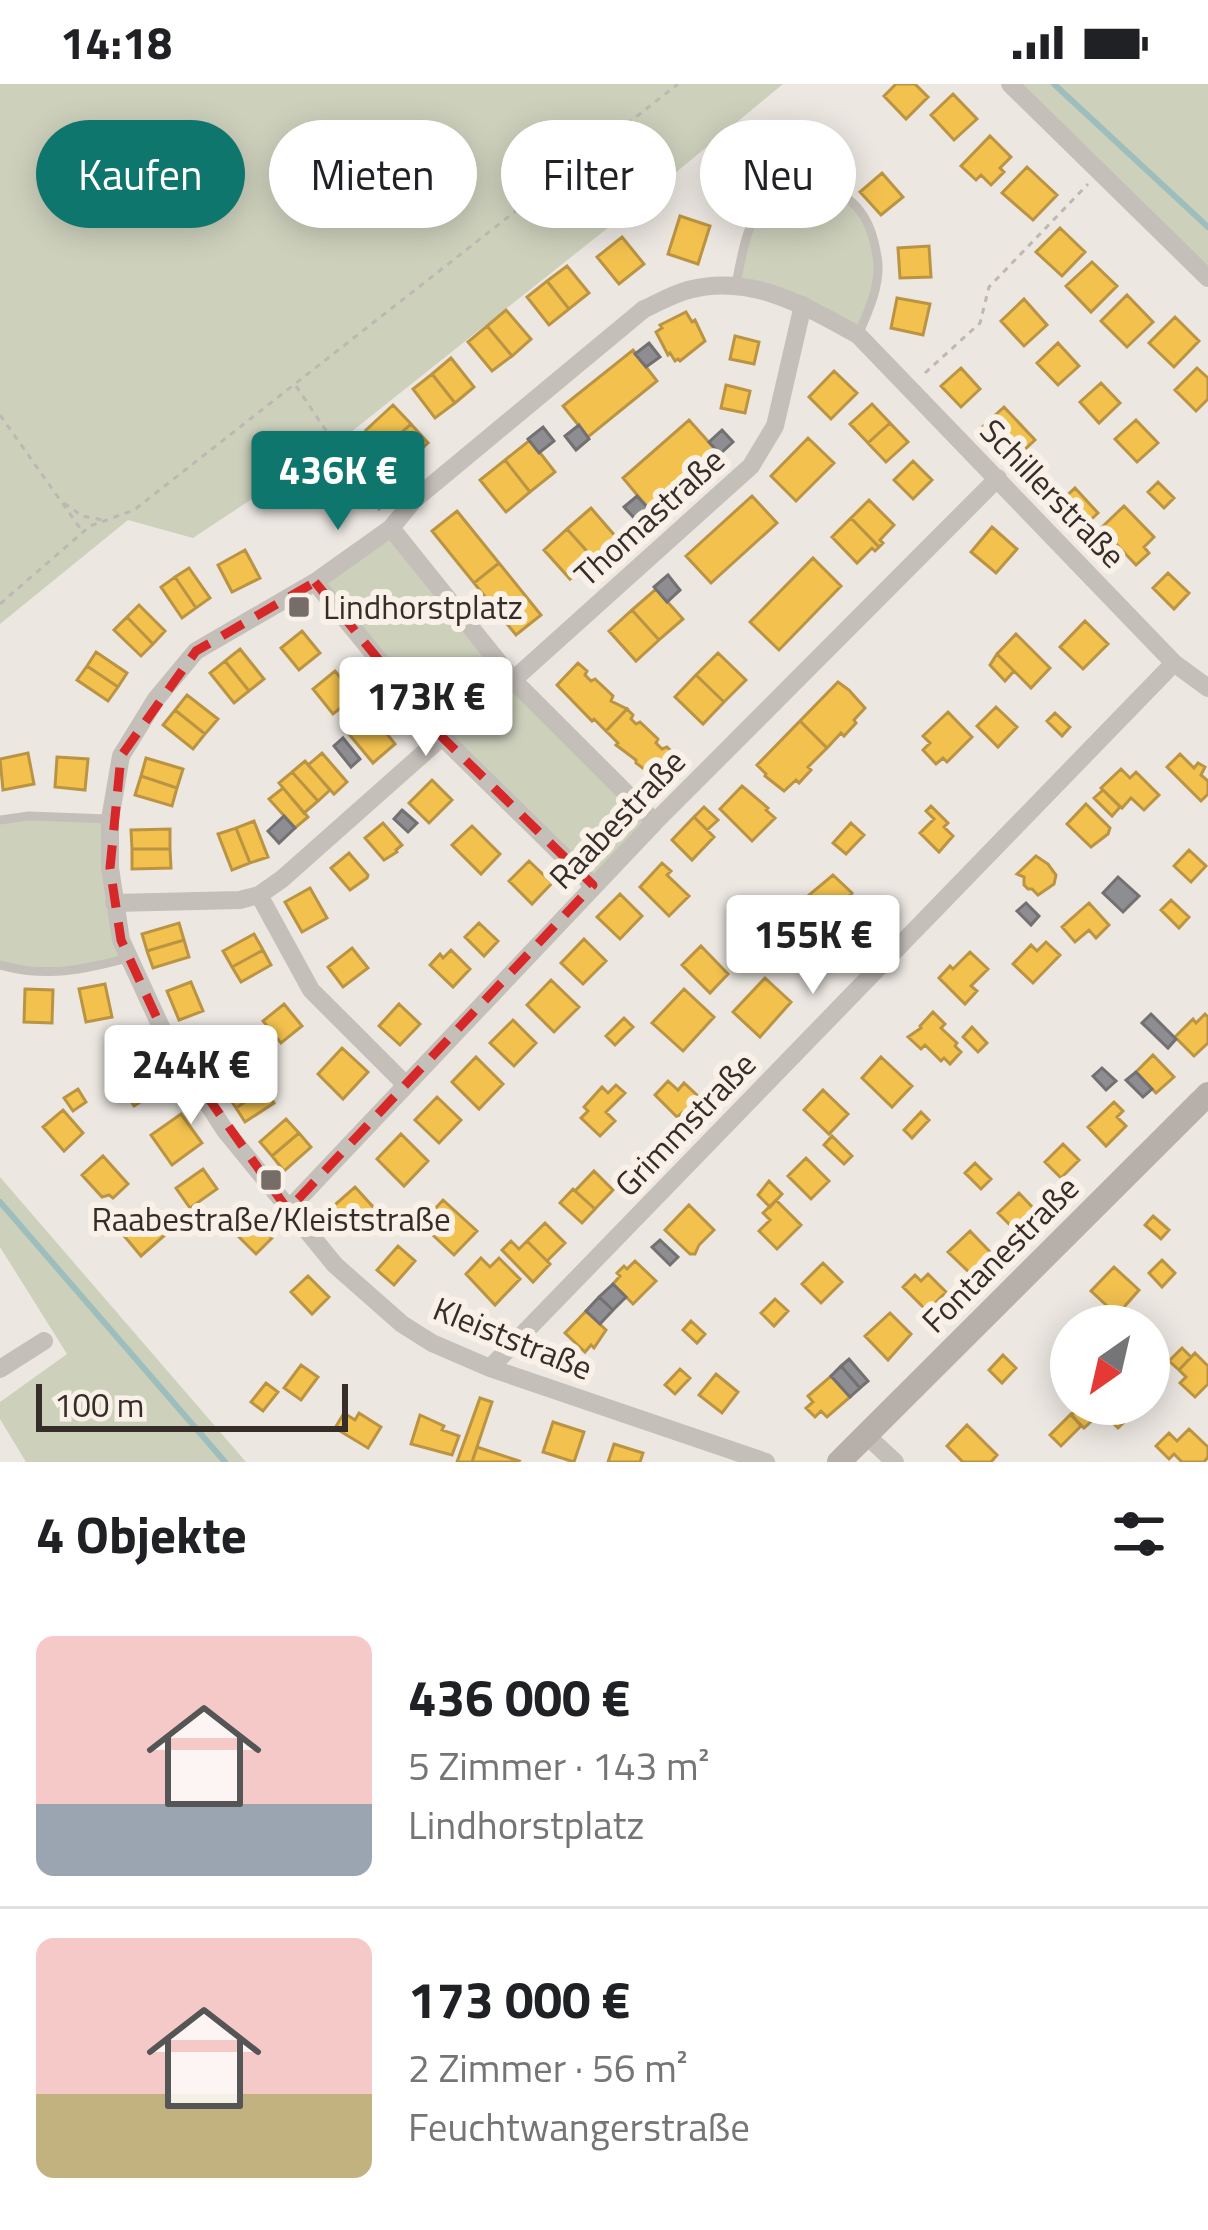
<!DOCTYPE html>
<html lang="de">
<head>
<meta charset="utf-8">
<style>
  :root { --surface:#fff; --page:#f2f2f2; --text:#202124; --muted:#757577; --line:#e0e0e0; --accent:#0f766e }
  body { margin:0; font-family:"Titillium Web",sans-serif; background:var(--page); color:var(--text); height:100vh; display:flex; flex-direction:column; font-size:45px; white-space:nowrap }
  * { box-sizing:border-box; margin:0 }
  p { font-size:39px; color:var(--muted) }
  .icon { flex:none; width:66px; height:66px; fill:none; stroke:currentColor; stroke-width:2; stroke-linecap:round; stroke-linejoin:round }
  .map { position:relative; height:1378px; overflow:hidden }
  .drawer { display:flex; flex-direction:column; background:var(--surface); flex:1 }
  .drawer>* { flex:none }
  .banner { position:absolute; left:36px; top:36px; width:1137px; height:108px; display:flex; gap:24px }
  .needle { width:78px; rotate:214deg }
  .controls { position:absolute; left:1050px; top:1221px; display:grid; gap:24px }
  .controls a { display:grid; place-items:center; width:120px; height:120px; border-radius:50%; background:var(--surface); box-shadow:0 6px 30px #0003; font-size:60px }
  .scale { position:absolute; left:36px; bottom:30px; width:312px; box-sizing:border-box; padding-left:12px; border:6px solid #362c28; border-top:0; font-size:33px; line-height:42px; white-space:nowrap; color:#362c28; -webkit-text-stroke:9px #f9f1e8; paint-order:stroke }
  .price { position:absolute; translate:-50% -102px; padding:0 27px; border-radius:12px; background:#fff; color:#222; font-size:39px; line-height:78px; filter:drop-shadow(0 3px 6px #0008) }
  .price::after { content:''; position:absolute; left:50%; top:72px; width:36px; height:27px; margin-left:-18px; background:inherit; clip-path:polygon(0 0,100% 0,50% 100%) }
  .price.active { background:var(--accent); color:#fff }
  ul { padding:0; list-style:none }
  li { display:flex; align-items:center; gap:36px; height:300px; padding:0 36px }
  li+li { border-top:3px solid var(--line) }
  li span { display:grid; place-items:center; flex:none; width:336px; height:240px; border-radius:18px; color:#555 }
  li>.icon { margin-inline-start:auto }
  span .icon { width:144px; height:144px; fill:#fffc; stroke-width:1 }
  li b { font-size:51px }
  h2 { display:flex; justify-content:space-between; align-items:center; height:144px; padding:0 36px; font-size:51px }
  .pill { padding:0 42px; border-radius:54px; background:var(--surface); box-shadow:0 6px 30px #0003; font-size:42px; line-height:108px }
  .pill.active { background:var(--accent); color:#fff }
  .status { display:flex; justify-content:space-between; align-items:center; height:84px; padding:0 60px; background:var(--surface); direction:ltr }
  .status svg { height:33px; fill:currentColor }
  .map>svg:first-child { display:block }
  .green { fill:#cdd1bc }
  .homes { fill:#f2c14e; stroke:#ba9443; stroke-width:3 }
  .industry { fill:#8d8d92; stroke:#737072; stroke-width:3 }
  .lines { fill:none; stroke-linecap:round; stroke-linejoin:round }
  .stream { stroke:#9ebdbd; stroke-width:6 }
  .path { stroke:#beb7b2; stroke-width:3; stroke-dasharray:6 6; stroke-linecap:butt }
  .lane { stroke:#c5bfb9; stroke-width:9 }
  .street { stroke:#c5bfb9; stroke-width:18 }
  .secondary { stroke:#b6afaa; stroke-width:24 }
  .marked { fill:none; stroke:#d62828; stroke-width:9; stroke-dasharray:24 15; stroke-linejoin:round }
  .poi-dot { fill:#766d69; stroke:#f9f1e8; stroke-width:4.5 }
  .labels { text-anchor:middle; stroke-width:12; stroke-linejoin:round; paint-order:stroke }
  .street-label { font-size:33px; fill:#362c28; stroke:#f9f1e8 }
  .poi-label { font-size:33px; fill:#362c28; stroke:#f9f1e8; text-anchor:start }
</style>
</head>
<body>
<div class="status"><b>14:18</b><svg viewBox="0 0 49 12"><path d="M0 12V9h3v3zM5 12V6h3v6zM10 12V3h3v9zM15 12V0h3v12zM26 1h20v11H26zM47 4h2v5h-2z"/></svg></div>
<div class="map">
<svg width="1208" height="1378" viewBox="0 0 1208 1378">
  <rect width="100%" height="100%" fill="#ece7e1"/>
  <!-- green -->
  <path class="green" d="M0,0H783L629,127L341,356L193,454L128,436L0,540Z
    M1021,0H1208V188Z
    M816,102L838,110L858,127L871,156L876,191L858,247L738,198C746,171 750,124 778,111C789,105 804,104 816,102Z
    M391,448L650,738L593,798L448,656L319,499Z
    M29,735L108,738L126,873L75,887L0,879V738Z
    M0,1093L246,1378H26L0,1335V1318L67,1270L0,1163Z"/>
  <!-- homes -->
  <path class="homes" d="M896,0H915L928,13L906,35L884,12Z
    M953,10L977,35L954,56L931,31Z
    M804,38V43H813L816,76H786L784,45L790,44V39Z
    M990,52L1011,73L1000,84L1004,88L991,101L981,91L976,96L961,82Z
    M727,82L752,101L733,127L707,107Z
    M1027,83L1057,111L1033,136L1002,109Z
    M882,89L903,113L881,131L860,108Z
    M680,132L710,142L698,180L668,170Z
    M1060,144L1085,168L1062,192L1036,168Z
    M622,153L644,180L619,200L597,173Z
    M929,162L931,193L900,194L898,164Z
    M1092,178L1117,202L1091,228L1066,202Z
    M567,182L589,209L569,225L547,197Z
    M547,197L569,225L549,241L527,213Z
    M1127,211L1153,238L1127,263L1101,237Z
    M897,214L930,220L923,251L891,244Z
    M1024,215L1047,241L1024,262L1001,237Z
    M506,226L531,255L512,272L487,242Z
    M686,228L692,238L695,236L705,257L680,277L678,275L675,277L670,269L668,271L656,248L662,244L660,241Z
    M1175,233L1199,257L1174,283L1149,259Z
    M487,242L512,272L492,287L468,258Z
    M735,252L759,258L754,280L730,275Z
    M1058,259L1079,282L1058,301L1037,279Z
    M633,266L657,297L588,353L563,322Z
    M451,274L474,303L455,319L432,290Z
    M961,284L980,305L961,323L941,302Z
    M1197,284L1208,294V315L1196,327L1175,306Z
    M834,287L857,309L831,335L809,313Z
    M432,290L455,319L435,334L413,305Z
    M1101,299L1120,319L1099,339L1080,318Z
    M726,301L750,307L745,329L721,324Z
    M872,320L890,339L868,359L850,340Z
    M393,321L411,340L383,365L366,346Z
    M1004,323L1035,356L1011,378L980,345Z
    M689,336L715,365L648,424L623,394Z
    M1136,336L1158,359L1137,378L1115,355Z
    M890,339L908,358L886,378L868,359Z
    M411,340L428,359L400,384L383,365Z
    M808,354L834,379L796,417L771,392Z
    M530,356L555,388L530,408L505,376Z
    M505,376L530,408L506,428L480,396Z
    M913,377L932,396L913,415L894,396Z
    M1158,398L1174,414L1164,424L1148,408Z
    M1075,404L1098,429L1079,447L1055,423Z
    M752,412L777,439L711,499L686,472Z
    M869,416L894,441L880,456L883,459L879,463L851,434Z
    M1124,422L1154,453L1144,463L1149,469L1136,481L1101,444Z
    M591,424L616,453L593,474L567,445Z
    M457,427L499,479L474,499L432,447Z
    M851,434L879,463L875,467L872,464L857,479L832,453Z
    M992,443L1017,465L996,489L971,468Z
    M567,445L593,474L570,495L544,466Z
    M245,466L260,494L232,508L218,481Z
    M813,474L841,502L779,566L750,538Z
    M499,479L541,531L516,551L474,499Z
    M189,484L210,514L196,524L175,493Z
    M1168,489L1189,509L1174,525L1153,504Z
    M175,493L196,524L182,534L161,503Z
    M656,505L683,535L659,556L632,526Z
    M139,521L165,547L153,560L127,533Z
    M632,526L659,556L636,577L609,547Z
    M127,533L153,560L141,572L114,546Z
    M1085,537L1108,560L1083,585L1060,563Z
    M302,547L320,569L299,586L281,564Z
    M1016,550L1050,584L1031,604L997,570Z
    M240,565L264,595L249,607L225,577Z
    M96,568L127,589L118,603L87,582Z
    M718,569L746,596L724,618L696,591Z
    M997,570L1014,587L1005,597L990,581Z
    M225,577L249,607L234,619L210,589Z
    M578,579L587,587L585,591L591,597L595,595L613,612L611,617L627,625L606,647L594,635L592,637L557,601Z
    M87,582L118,603L108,617L77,596Z
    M335,587L355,612L333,630L313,605Z
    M696,591L724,618L703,640L675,613Z
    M838,598L849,606L865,624L854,636L856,639L844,652L841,649L827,664L800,637Z
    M187,611L218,635L205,650L175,626Z
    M996,623L1017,643L998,663L977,642Z
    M627,625L633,631L631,635L636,640L640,638L658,655L656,659L662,665L667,663L675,671L655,693L636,679V676L616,661L618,659L606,647Z
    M175,626L205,650L193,665L163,641Z
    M948,628L972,653L947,678L943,674L936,680L923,666L930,659L923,652Z
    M1055,629L1070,643L1062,652L1047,637Z
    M371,630L395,660L373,679L348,649Z
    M800,637L827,664L808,683L811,686L799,699L796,696L784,707L765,692L766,690L757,681Z
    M28,669L34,700L3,706L0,675Z
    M322,669L347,698L334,710L308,681Z
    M1180,670L1194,684L1198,679L1205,683L1201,691L1208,697V710L1201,717L1167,683Z
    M57,673L88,675L85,706L55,703Z
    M146,674L183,685L177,704L141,692Z
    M305,677L330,706L318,717L292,688Z
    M1121,685L1130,694L1136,688L1159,711L1144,726L1131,714L1122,724L1101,704Z
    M292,688L318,717L304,729L279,699Z
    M141,692L177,704L172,722L135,711Z
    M432,696L452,716L429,739L409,719Z
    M742,702L768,724L766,726L775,734L752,757L720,725Z
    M283,704L308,733L295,744L269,715Z
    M1103,706L1120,723L1112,732L1094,714Z
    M1086,720L1110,744L1108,750L1091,763L1067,740Z
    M931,722L948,739L944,743L953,752L939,768L920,749L934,735L926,727Z
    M704,723L718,736L707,746L694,733Z
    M694,733L714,753L692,776L672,756Z
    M254,737L268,773L250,779L236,744Z
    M383,739L402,761L396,766L397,768L384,776L365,754Z
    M851,739L864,751L846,770L833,759Z
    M472,742L500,770L481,790L452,761Z
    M236,744L250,779L232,786L218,750Z
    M170,745V765H132L131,746Z
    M132,765H170L171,784L132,785Z
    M1189,766L1206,782L1191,798L1174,782Z
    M349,769L368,791L367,794L350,806L331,784Z
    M1036,772L1048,780L1056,791L1054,800L1038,811L1032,805H1028L1024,801V793L1017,790Z
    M529,777L552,799L532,820L509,797Z
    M662,779L671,787L667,791L689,812L669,832L640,803Z
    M833,791L852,809L838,823L855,840L841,854L805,820L811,813L809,811Z
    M310,804L327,834L302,848L285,818Z
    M620,810L642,832L620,855L597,833Z
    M1171,816L1189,833L1179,844L1161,826Z
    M1089,819L1109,841L1096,854L1089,846L1075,858L1062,843Z
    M762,821L791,849L771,869L742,840Z
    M179,839L184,856L147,867L142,850Z
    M479,839L498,857L484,872L465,853Z
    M254,850L263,866L232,883L223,867Z
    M584,855L606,877L583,900L561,879Z
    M184,856L189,873L153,884L147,867Z
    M1046,858L1060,871L1033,899L1013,880L1031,861L1037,867Z
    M701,862L728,890L710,909L682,881Z
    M352,864L368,884L343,903L328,883Z
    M263,866L271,881L241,898L232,883Z
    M451,866L470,885L453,903L430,881L440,870L443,874Z
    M970,868L988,885L971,902L977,907L965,920L939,894L950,882L953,885Z
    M765,894L791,918L760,953L733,928Z
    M551,896L579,923L554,948L527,921Z
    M191,898L203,927L179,936L167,907Z
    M105,900L112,933L86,938L79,905Z
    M25,905L53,906L52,939L24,938Z
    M684,905L714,933L683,967L652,939Z
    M284,920L302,942L281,959L263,937Z
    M399,920L420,940L400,961L379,942Z
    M933,928L945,940L941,944L957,959L955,962L961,968L950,980L944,974L941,977L925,961L921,965L908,953L921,944L920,942Z
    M1205,930L1208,933V959L1194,972L1175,953L1193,935L1196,939Z
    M624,934L633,943L615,961L606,952Z
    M513,936L536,959L514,982L490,959Z
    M219,943L230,958L203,975L201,972L204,971L195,957Z
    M972,943L987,959L978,968L963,953Z
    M230,958L239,975L215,989L203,975Z
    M342,964L368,988L343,1015L318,990Z
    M1153,971L1174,993L1156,1009L1136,988Z
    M476,973L503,1000L479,1025L452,998Z
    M881,973L912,1002L892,1023L862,994Z
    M144,979L161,1005L134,1022L118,996Z
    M254,990L264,1005L236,1024L226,1009Z
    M668,997L678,1006L684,999L697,1011L691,1018L696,1022L687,1032L683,1028L677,1033L655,1011Z
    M616,1001L625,1009L606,1028L615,1037L600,1052L581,1034L588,1027L584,1023L602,1003L608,1009Z
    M78,1005L86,1018L73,1027L64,1014Z
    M264,1005L274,1019L245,1038L236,1024Z
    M823,1006L848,1030L829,1050L804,1026Z
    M437,1013L461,1036L439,1059L415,1036Z
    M1114,1018L1123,1027L1117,1033L1126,1042L1106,1062L1088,1043Z
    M63,1026L83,1049L64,1067L43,1043Z
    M921,1028L929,1036L912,1054L904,1046Z
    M181,1030L202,1059L172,1081L151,1051Z
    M286,1035L299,1049L272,1072L260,1058Z
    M299,1049L311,1063L284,1087L272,1072Z
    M401,1050L428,1077L404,1102L377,1075Z
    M832,1052L852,1072L844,1080L824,1061Z
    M1063,1060L1079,1076L1061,1094L1045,1078Z
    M103,1072L128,1100L113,1114L109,1111L102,1113L82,1091Z
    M806,1074L829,1097L811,1115L788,1092Z
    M975,1079L991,1095L981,1105L965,1089Z
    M203,1085L217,1105L190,1124L176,1104Z
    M594,1087L613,1106L595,1125L575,1107Z
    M769,1097L782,1110L770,1123L758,1111Z
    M355,1103L375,1125L350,1147L330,1125Z
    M573,1105L595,1125L582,1139L560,1119Z
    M1019,1109L1037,1128L1017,1148L998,1129Z
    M443,1116L477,1147L454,1171L421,1140Z
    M776,1116L801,1141L777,1165L759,1147L770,1136L763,1129Z
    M689,1121L714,1146L699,1161L695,1170H690L665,1146Z
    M145,1126L166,1150L141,1172L120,1147Z
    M251,1132L272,1154L256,1170L235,1149Z
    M1153,1132L1169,1146L1161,1155L1145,1141Z
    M545,1139L565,1159L547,1177L527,1157Z
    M970,1147L993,1171L972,1191L948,1168Z
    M511,1157L519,1165L527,1157L550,1180L533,1198L502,1166Z
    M398,1162L415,1177L394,1201L377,1186Z
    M481,1174L490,1183L499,1174L520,1195L495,1221L466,1190Z
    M1162,1176L1175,1189L1162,1203L1149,1189Z
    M635,1177L656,1197L633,1220L613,1200L620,1192L617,1189L624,1182L627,1185Z
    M823,1179L842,1198L821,1219L802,1200Z
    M1114,1183L1139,1206L1117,1231L1091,1207Z
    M928,1190L946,1208L927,1227L903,1203L915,1191L921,1197Z
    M308,1192L329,1213L312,1230L291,1208Z
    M775,1215L788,1227L774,1242L761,1229Z
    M586,1227L606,1246L594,1264L591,1261L585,1268L565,1249Z
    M890,1229L911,1250L888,1276L865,1252Z
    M691,1237L705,1250L697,1259L683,1246Z
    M1182,1264L1191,1273L1179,1286L1169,1277Z
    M1195,1269L1208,1282V1300L1195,1313L1180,1299L1186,1293L1179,1286Z
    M1003,1271L1016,1284L1002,1299L989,1286Z
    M301,1281L318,1293L301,1316L284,1304Z
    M680,1285L690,1294L675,1310L665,1301Z
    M716,1290L738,1308L722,1329L699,1311Z
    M831,1292L850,1313L827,1333L821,1327L815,1333L806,1324L813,1318L808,1312Z
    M266,1299L278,1308L263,1327L251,1318Z
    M480,1314L492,1318L472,1378H457Z
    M1111,1320H1137L1140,1323L1118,1344L1103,1329Z
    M1082,1322L1094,1335L1084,1344L1071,1331Z
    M344,1329L355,1336L359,1329L381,1343L368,1364L335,1344Z
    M1071,1330L1081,1342L1061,1362L1050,1351Z
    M420,1331L444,1342L442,1346L459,1352L452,1371L411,1360Z
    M553,1338L584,1348L574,1378L543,1368Z
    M967,1341L997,1371L991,1378H963L947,1362Z
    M1189,1345L1208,1363V1373L1204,1378H1182L1174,1370L1169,1375L1156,1362L1169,1349L1177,1357Z
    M614,1360L643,1369L640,1378H608Z
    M477,1363L519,1377L518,1378H472Z"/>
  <!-- industry -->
  <path class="industry" d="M649,259L660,273L646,283L635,270Z
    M579,341L589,355L576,366L565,352Z
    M543,343L554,357L539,369L528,355Z
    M722,346L733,358L720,370L709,358Z
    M637,412L648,424L636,436L624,423Z
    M668,491L680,506L667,518L654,503Z
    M343,654L360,675L351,683L334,662Z
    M402,726L417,739L408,748L394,735Z
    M284,732L295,744L279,759L268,747Z
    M1118,793L1139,812L1123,828L1103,809Z
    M878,818L895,834L882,848L865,832Z
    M1026,819L1039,832L1031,841L1017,827Z
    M1151,930L1176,955L1168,964L1142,939Z
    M1102,984L1116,997L1106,1006L1093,992Z
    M1136,988L1152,1005L1143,1013L1126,996Z
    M660,1156L678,1173L670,1181L652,1163Z
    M613,1200L626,1213L613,1226L599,1213Z
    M599,1213L613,1226L600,1240L586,1227Z
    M849,1275L868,1297L860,1304L841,1282Z
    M841,1282L860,1304L850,1313L831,1292Z"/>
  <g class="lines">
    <!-- stream -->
    <path class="stream" d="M1054,0L1208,143
      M0,1118L225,1378"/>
    <!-- path -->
    <path class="path" d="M925,289L980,239L989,203L1088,100
      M296,302L381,428
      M0,331L82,447
      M64,419L82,432L103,436
      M0,520L90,442L134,426L678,0"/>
    <!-- lane -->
    <path class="lane" d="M736,200C742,172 746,136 769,114C794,90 840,100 860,127C871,141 876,163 878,180C879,205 868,228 858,251
      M0,736L29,732L108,735
      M0,881C48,894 82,886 128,874"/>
    <!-- street -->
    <path class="street" d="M1010,0L1208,194
      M391,444L513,596L655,738
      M315,498L442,653L593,801
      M513,596L751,382L775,342L803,221
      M259,811L311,906L406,1001
      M114,819L240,816L259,811L282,795L442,653
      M288,1126L655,738L998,394
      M490,1284L1174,579
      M0,1285L44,1257
      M866,1351L895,1378
      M766,1378L490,1284L432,1259L402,1240L335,1181L224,1045L167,956L121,856L110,784V735L121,672L156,615L196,567L315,498L391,444L414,416L644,225C658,219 673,210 688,206C751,189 805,222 858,251L1174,579L1208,604"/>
    <!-- secondary -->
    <path class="secondary" d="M839,1378L1208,1010"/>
  </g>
  <!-- marked area -->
  <path class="marked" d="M315,498L442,653L593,801L288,1126L167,956L121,856L110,784L121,672L196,567Z"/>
  <!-- markers -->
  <g class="poi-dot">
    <rect x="287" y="511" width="24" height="24" rx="6"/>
    <rect x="259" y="1084" width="24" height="24" rx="6"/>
  </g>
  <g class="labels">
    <!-- street labels -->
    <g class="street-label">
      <text transform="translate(1053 409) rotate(46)" y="12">Schillerstraße</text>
      <text transform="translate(649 433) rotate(-42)" y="12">Thomastraße</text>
      <text transform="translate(617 735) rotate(-46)" y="12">Raabestraße</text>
      <text transform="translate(685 1040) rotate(-46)" y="12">Grimmstraße</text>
      <text transform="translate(1000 1170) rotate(-45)" y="12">Fontanestraße</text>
      <text transform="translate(513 1254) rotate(22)" y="12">Kleiststraße</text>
    </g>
    <!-- poi labels -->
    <g class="poi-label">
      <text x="323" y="535">Lindhorstplatz</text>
      <text x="271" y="1147" text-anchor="middle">Raabestraße/Kleiststraße</text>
    </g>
  </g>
</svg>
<div class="controls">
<a><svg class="needle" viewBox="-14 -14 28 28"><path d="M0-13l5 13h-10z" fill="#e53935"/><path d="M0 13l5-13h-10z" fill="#757577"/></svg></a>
</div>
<div class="scale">100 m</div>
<b class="price active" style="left:338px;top:449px">436K €</b>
<b class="price" style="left:426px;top:675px">173K €</b>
<b class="price" style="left:813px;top:913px">155K €</b>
<b class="price" style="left:191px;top:1043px">244K €</b>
<div class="banner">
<a class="pill active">Kaufen</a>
<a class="pill">Mieten</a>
<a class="pill">Filter</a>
<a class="pill">Neu</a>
</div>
</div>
<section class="drawer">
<h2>4 Objekte<svg class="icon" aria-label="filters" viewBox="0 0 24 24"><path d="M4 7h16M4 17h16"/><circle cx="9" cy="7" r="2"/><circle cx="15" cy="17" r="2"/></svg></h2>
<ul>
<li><span style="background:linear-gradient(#f6c9c9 70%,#9aa5b1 0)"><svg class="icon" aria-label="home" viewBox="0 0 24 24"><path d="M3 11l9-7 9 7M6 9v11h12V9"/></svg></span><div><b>436 000 €</b><p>5 Zimmer · 143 m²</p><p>Lindhorstplatz</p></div></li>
<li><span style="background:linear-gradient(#f6c9c9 65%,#c2b280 0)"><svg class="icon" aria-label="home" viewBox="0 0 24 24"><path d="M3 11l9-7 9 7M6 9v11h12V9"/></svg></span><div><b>173 000 €</b><p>2 Zimmer · 56 m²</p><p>Feuchtwangerstraße</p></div></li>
</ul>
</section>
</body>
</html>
